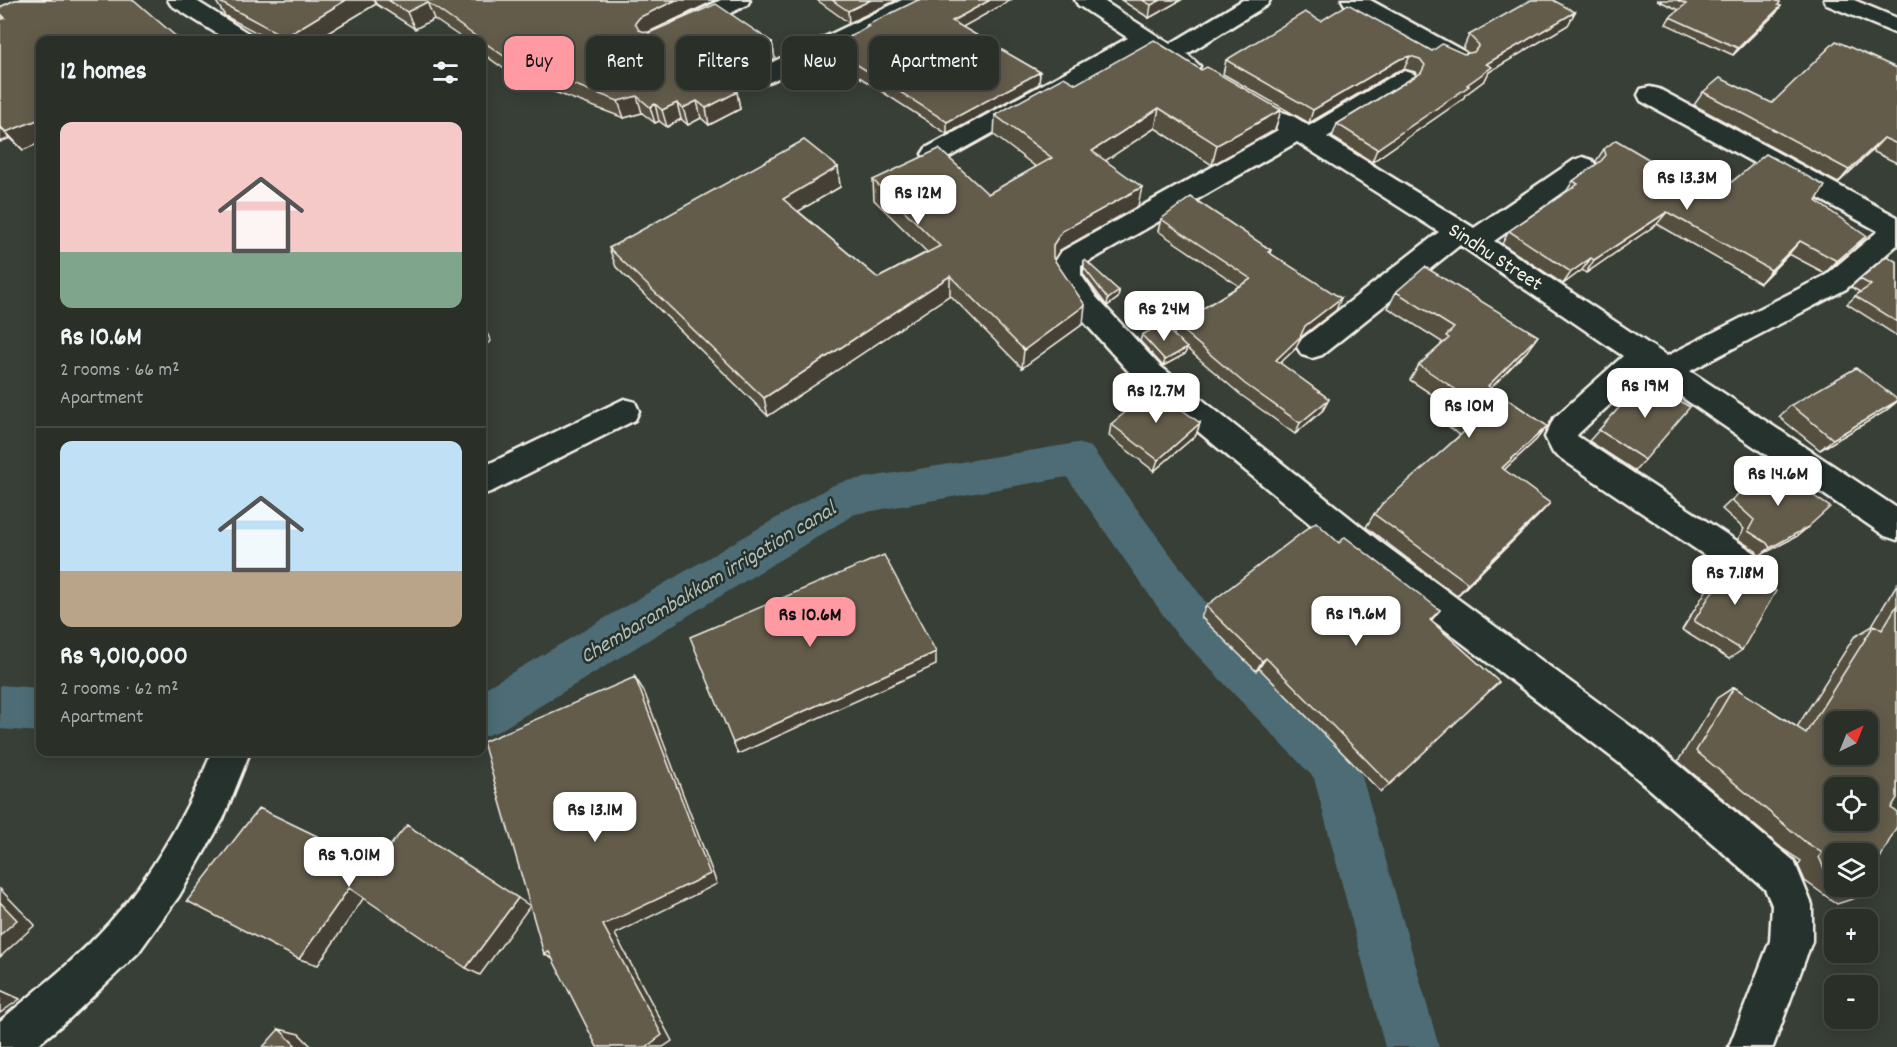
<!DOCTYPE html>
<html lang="en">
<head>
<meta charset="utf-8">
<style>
  :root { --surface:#2a2f28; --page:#363b34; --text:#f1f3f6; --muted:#a5a9a8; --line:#464a45; --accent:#ff9aa2 }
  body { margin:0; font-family:Dekko,sans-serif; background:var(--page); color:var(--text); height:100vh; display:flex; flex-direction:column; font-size:22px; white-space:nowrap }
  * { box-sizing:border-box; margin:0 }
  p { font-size:20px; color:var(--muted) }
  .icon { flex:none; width:33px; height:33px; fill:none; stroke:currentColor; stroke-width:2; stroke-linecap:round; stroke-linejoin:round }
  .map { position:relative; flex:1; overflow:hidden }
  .drawer { position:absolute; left:36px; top:36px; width:450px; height:720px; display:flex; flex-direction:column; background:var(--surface); border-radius:12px; box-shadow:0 3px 15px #0003,0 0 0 2px var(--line) }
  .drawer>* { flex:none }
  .hud { position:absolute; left:504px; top:36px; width:570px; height:54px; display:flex; gap:12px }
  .needle { width:39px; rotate:43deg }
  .buttons { position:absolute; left:1824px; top:711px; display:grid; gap:12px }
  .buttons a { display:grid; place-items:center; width:54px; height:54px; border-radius:12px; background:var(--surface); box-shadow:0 3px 15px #0003,0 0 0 2px var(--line); font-size:30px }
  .price { position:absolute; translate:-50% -51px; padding:0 14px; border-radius:12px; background:#fff; color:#222; font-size:20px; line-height:39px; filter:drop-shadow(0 2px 3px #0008) }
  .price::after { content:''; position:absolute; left:50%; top:36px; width:18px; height:14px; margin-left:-9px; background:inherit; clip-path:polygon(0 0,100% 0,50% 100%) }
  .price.current { background:var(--accent); color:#111 }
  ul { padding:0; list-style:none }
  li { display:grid; align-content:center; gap:12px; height:318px; padding:0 24px }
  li+li { border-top:2px solid var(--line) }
  li span { display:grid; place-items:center; height:186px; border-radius:12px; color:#555 }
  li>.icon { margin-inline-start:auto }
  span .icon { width:108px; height:108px; fill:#fffc; stroke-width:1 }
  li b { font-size:26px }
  h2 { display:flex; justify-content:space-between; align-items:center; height:72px; padding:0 24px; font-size:26px }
  .pill { padding:0 21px; border-radius:12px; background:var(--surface); box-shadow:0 3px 15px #0003,0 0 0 2px var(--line); font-size:21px; line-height:54px }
  .pill.current { background:var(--accent); color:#111 }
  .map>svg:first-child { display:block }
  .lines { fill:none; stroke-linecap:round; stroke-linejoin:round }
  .canal { fill:#4e6c75; fill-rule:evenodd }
  .minor-casing { stroke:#f4f1e8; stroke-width:5 }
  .minor { fill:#26332d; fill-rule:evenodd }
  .wall { fill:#554f41; stroke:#f4f1e8; stroke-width:1.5 }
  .shaded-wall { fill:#454035; stroke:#f4f1e8; stroke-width:1.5 }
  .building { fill:#635c4c; stroke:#f4f1e8; stroke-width:1.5; fill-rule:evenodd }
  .labels { text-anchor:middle; stroke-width:5; stroke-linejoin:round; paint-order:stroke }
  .street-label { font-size:21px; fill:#f4f1e8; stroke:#26332d }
  .water-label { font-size:22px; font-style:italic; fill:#b2bcba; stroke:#26332d }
</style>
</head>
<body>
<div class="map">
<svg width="1897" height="1047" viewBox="0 0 1897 1047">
  <rect width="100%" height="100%" fill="#383f36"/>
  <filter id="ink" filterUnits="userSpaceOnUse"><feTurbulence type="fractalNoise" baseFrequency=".0167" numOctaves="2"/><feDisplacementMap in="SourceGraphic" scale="12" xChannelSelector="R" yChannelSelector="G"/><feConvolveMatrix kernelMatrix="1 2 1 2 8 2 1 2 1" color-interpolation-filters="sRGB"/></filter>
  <g filter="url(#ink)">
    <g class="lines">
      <!-- canal -->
      <path class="canal" d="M1077,443L1091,447L1207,604L1352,750L1359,766L1439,1047H1385L1314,778L1175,632L1067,477L855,514L499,731L482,737V690L831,486L846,481Z
        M0,685L40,688V732L0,729Z"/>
      <!-- minor casing -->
      <g class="minor-casing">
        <path id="minor" d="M21,0H50L47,5L0,26V10Z
          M168,0H195L251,35L255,40H227L171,5Z
          M721,0H750L747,5L689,33L681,35L673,33L669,28L673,23Z
          M902,0H931L928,5L772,81L763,84L754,81L751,76L754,71Z
          M1075,0H1102L1170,44L1243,0H1270L1267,5L1187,54L1200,66L1197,71C1177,76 1160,59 1145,48L944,160L935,163L926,160L922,154L926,148L1128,38L1078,5Z
          M1342,0H1370L1467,53L1471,58L1467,63L1459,65L1451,63L1345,5Z
          M1824,0H1854L1897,18V34L1827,5Z
          M1405,71L1414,74L1417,79L1414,84L1327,137L1474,228L1574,160L1583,157L1592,160L1596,166L1592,172L1494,241L1667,356L1826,275L1878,231L1641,101L1638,95L1641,89L1650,87L1659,89L1897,217V245L1846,289L1690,371L1897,508V540L1885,536L1645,372L1578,434L1577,436L1755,553L1760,563L1755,573L1743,578L1731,573L1553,453L1545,437L1554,418L1623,356L1460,245L1322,355L1312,358L1302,355L1297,347L1302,339L1439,232L1297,142L1081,266V275L1096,297L1160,366L1379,541L1648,739L1794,861L1812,905V941L1773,1047H1729L1770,941L1772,905L1765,889L1622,765L1355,561L1138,382L1076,313L1057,283L1053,276V265L1062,251L1278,130L1266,119L1270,113C1286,109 1296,118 1309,126L1396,74Z
          M624,399L635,402L639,411L635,420L493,491L482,495V467Z
          M212,752H250L223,819L179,896L138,953L70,1018L35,1047H0V1021C37,990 77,959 109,923C153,874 187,813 212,752Z"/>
      </g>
      <!-- minor -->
      <use href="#minor" class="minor"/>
    </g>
    <!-- wall -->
    <path class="wall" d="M15,0L23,150L10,138L0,142V20L4,19L0,14V7Z
      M215,0H716L647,33L772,42L775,59L753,69L749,75L750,79L733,89L737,92L740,109L709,125L701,118L688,125L681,119L667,127L659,121L655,123L642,113L624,118L517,78L482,53V40H465L434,19L415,29L376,4L316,40H271L225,16Z
      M817,0H897L849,23Z
      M1011,0L962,27L1040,72L1039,84L947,134L833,60L831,48L867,27V25Z
      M1121,0H1181L1149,18Z
      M1657,0H1774L1780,2L1778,5L1781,6L1776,13L1733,55L1666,24L1670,17L1679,10Z
      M1575,12L1568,25L1489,72L1485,80L1465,95L1463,99L1372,162L1332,137L1337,124L1417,75L1415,72L1404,69L1395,72L1309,123L1223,74L1226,60L1321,21L1432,51L1464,54L1468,53L1463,49L1469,35Z
      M1897,68V163L1872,151L1838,183L1694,105L1703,92L1772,103Z
      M1201,70L1281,110L1275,130L1212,165L1155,128L1105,160L1138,206L1060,250L1054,259L1083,324L1022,368L950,295L768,416L616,267L609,248L838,167L840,187L798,211L878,278L927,252L874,200L873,180L988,194L1036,167L994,135L995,115L1076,84Z
      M1604,149L1713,197L1816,201L1855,248L1825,273L1789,254L1760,283L1657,224L1586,273L1582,270L1563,284L1502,244L1509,231L1566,192L1573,181L1597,164L1596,161Z
      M1161,219L1271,250L1270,253L1336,310L1301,337L1295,349L1280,363L1329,399L1323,410L1295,434L1241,395L1186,348L1185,354L1163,366L1140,341L1142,335H1174L1176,325L1239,286L1158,231Z
      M1084,261L1119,291L1118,298L1107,306L1083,274Z
      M1897,262V336L1847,304L1860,292L1851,287L1860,279Z
      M1396,292L1527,351L1491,388L1547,426L1536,440L1504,470L1550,503L1538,516L1457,596L1366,527L1374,514L1460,435L1448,426L1457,411L1410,380L1419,365L1440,346L1442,342L1388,308Z
      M1644,380L1645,460L1635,471L1589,441Z
      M1897,402L1884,412L1820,450L1779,417L1791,405Z
      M1200,423L1196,435L1154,471L1109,436L1111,424Z
      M1769,465L1808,527L1797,536L1759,556L1756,551L1738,539L1744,529L1722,509Z
      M1339,543L1440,610L1431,621L1499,682L1381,792L1259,668L1256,671L1201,617L1206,606Z
      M1733,558L1740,563L1734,567L1742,650L1729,659L1682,630L1720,568Z
      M1897,584V798L1834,854V886H1865L1859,897L1837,904L1805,881L1798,865L1801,861L1783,849L1678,761L1717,698L1734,687L1797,727L1854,637L1871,627Z"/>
    <!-- shaded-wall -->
    <path class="shaded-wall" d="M346,0H374L376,4L316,40H287L285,37Z
      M676,0H716L644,34L639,40L635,23L640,17Z
      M871,0H897L849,23L848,11Z
      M990,0H1011L952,33V21Z
      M1161,0H1181L1149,18L1151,5Z
      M427,2L434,19L415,29L407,12Z
      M1781,6L1776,13L1733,55L1738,48Z
      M1575,12L1568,25L1489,72L1485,80L1465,95L1463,99L1372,162L1377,149L1467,85L1486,64Z
      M772,42L775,59L753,69L749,75L750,79L722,94L719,78L746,58L750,52Z
      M1410,56L1404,69L1395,72L1309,123L1313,110L1400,59Z
      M1040,72L1039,84L947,134V122Z
      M737,92L740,109L709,125L706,108Z
      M637,96L642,113L624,118L618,101Z
      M697,101L701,118L688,125L683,108Z
      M677,103L681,119L667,127L662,110Z
      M655,104L659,121L655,123L650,107Z
      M1159,108L1155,128L1090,171L1092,151Z
      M1281,110L1275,130L1212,165L1217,145Z
      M40,119V143L23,150L6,132Z
      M0,127L10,138L0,142Z
      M1884,138L1872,151L1838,183L1849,170Z
      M838,167L840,187L787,218L783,199Z
      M1142,187L1138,206L1060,250L1051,264L1053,245L1062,231Z
      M1667,212L1657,224L1586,273L1594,260Z
      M1866,236L1855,248L1825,273L1837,261Z
      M1800,241L1789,254L1760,283L1771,270Z
      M1591,258L1582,270L1563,284L1571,272Z
      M950,276V295L768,416L764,398Z
      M1119,291L1118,298L1107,306L1108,299Z
      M1341,298L1336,310L1301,337L1295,349L1271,372L1276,360L1305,326Z
      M1085,305L1083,324L1022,368L1024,350Z
      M482,324L491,341L482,347Z
      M1538,336L1527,351L1478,401L1488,386Z
      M1187,348L1185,354L1163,366L1165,360Z
      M1329,399L1323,410L1295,434L1300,423Z
      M1897,401L1884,412L1820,450L1833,439Z
      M1200,423L1196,435L1154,471L1158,460Z
      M1547,426L1536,440L1491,482L1502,468Z
      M1550,503L1538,516L1457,596L1468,583Z
      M1808,527L1797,536L1759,556L1770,548Z
      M936,652V665L738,754L733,743Z
      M1266,658L1259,668L1256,671L1262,661Z
      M635,677L644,691L717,884L615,934L672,1041L663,1047H646L603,925Z
      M349,888L365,896L318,965L299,959Z
      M0,889L35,925L0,957Z
      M518,898L530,906L480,975L466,968Z
      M549,952L558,962L544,954Z
      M0,990L20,999L0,1013Z
      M279,1029L299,1034L312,1047H297Z"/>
    <!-- building -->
    <path class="building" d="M15,0H134L180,40H40V119L6,132L0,126V20L5,18L0,13V7Z
      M216,0H346L285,37Z
      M388,0H676L640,17L635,23L639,30L649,33L716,4L772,42L750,52L746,58L747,62L719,78L737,92L706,108L697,101L683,108L677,103L662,110L655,104L650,107L637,96L618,101L511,61L427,2L407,12Z
      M832,0H871L848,11Z
      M918,0H990L952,21L1040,72L947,122L831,48L869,26L867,25Z
      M1142,0H1161L1151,5Z
      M1531,0H1553L1575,12L1486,64L1492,67L1467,85L1469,86L1377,149L1337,124L1421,73L1425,65L1420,59L1410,56L1400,59L1313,110L1226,60L1305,12L1321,21L1348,4L1432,51L1442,44L1464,54L1474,52L1479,45L1469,35Z
      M1677,0H1774L1780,2L1778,5L1781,6L1738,48L1670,17L1686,4Z
      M1154,40L1201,70L1207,67L1281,110L1217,145L1159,108L1092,151L1142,187L1062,231L1053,245V258L1085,305L1024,350L950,276L764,398L609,248L804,140L838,167L783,199L878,278L940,246L873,180L939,149L988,194L1052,158L995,115L1064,77L1076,84Z
      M1836,41L1897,68V144L1884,138L1849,170L1703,92L1720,78L1772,103Z
      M1616,140L1713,197L1766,154L1825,186L1816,201L1866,236L1837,261L1800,241L1771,270L1667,212L1594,260L1591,258L1571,272L1509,231L1578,184L1573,181L1601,161L1606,155L1604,149Z
      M1191,197L1271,250L1268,252L1341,298L1305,326L1300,337L1276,360L1329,399L1300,423L1245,384L1176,325L1251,279L1161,219Z
      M1887,256L1897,262V322L1855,296L1871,285L1860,279Z
      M1085,260L1119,291L1108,299L1084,268V261Z
      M1425,267L1538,336L1488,386L1547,426L1502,468L1550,503L1468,583L1374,514L1382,504L1474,423L1457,411L1470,399L1419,365L1449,338L1446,336L1454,328L1396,292Z
      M1162,324L1187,348L1165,360L1142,335Z
      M1856,368L1897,399V401L1833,439L1791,405Z
      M1644,380L1690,407L1645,460L1599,430Z
      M1154,389L1200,423L1158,460L1111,424Z
      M1769,465L1830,507L1808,527L1770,548L1767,543L1748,531L1754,520L1732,500Z
      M1316,522L1339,543L1345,537L1440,610L1430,620L1499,682L1390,784L1266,658L1262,661L1206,606Z
      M884,555L936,652L733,743L690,637Z
      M1733,558L1740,563L1733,567L1776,591L1742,650L1694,621Z
      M1897,605V798L1891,808L1897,812V826L1868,881V854H1834V879L1826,873L1819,857L1822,853L1804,841L1696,751L1734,687L1806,733L1874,625L1882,630ZM1834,722H1868V754H1834ZM1834,788H1868V820H1834Z
      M635,677L710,874L603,925L662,1035L646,1047H597L549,952L544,954L483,742Z
      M259,808L375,864L407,825L518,898L466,968L349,888L299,959L187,901Z
      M1845,886H1865L1859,897Z
      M0,902L17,920L0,935Z
      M279,1029L297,1047H263Z"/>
  </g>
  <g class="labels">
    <!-- street labels -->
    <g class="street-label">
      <text transform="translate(1496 256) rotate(33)" y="7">Sindhu Street</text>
    </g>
    <!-- water labels -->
    <g class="water-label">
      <text transform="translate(707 581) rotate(-31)" y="8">Chembarambakkam irrigation canal</text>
    </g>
  </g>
</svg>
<div class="buttons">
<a><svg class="needle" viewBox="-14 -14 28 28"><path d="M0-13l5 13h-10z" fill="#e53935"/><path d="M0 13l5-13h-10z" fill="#a5a9a8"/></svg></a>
<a><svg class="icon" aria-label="locate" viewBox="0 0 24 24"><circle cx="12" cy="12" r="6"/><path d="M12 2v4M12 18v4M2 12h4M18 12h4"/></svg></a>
<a><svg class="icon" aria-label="layers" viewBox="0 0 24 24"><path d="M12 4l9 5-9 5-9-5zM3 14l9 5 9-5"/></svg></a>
<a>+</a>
<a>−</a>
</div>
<b class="price" style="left:1687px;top:211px">Rs 13.3M</b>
<b class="price" style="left:918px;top:226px">Rs 12M</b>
<b class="price" style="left:1164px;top:342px">Rs 24M</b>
<b class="price" style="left:1645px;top:419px">Rs 19M</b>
<b class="price" style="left:1156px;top:424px">Rs 12.7M</b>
<b class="price" style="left:1469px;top:439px">Rs 10M</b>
<b class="price" style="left:1778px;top:507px">Rs 14.6M</b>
<b class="price" style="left:1735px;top:606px">Rs 7.18M</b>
<b class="price" style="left:1356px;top:647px">Rs 19.6M</b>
<b class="price current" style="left:810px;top:648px">Rs 10.6M</b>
<b class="price" style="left:595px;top:843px">Rs 13.1M</b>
<b class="price" style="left:349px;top:888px">Rs 9.01M</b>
<div class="hud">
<a class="pill current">Buy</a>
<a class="pill">Rent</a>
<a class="pill">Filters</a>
<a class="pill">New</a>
<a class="pill">Apartment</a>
</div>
<section class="drawer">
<h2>12 homes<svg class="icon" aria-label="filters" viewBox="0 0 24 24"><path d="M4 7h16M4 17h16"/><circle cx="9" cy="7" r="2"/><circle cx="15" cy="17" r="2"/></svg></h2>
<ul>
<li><span style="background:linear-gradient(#f6c9c9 70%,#7fa58c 0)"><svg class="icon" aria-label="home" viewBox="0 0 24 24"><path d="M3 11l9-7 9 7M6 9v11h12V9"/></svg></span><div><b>Rs 10.6M</b><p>2 rooms · 66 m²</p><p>Apartment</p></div></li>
<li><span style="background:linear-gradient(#bfe0f5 70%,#b9a48a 0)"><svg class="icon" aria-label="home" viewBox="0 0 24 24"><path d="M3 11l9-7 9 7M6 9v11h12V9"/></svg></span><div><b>Rs 9,010,000</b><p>2 rooms · 62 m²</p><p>Apartment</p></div></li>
</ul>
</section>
</div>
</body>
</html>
